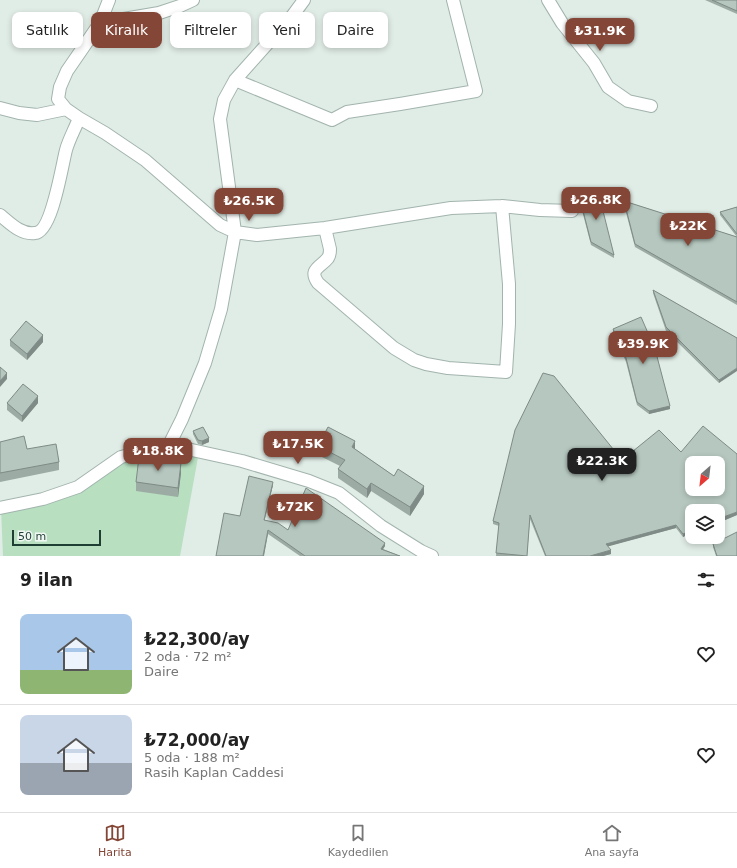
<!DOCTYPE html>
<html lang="tr">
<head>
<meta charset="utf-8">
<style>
  :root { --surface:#fff; --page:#f2f2f2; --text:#222; --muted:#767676; --line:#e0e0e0; --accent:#844636 }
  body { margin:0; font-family:"DejaVu Sans",sans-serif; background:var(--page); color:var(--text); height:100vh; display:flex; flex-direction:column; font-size:15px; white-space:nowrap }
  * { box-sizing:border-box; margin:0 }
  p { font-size:13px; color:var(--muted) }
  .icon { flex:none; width:22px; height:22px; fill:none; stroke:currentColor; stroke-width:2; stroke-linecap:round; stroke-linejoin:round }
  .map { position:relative; height:556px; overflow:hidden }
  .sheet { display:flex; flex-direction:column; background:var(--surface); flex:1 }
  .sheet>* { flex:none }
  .top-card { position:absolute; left:12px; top:12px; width:400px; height:36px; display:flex; gap:8px }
  .needle { width:26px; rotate:208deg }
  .controls { position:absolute; left:685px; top:456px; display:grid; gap:8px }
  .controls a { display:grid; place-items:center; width:40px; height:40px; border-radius:8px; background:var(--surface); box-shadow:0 2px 6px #0003; font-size:20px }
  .scale { position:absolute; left:12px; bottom:10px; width:89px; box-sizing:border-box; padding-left:4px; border:2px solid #1f3e34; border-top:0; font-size:11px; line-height:14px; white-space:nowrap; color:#1f3e34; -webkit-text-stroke:3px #f1f8f4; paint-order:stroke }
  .price { position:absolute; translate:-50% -34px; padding:0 9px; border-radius:8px; background:var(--accent); color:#fff; font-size:13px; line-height:26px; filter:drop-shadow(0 1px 2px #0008) }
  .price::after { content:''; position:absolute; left:50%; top:24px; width:12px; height:9px; margin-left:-6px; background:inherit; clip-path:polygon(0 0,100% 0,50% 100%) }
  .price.current { background:#222; color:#fff }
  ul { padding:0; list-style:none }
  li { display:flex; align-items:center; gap:12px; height:100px; padding:0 20px }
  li+li { border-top:1px solid var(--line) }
  li span { display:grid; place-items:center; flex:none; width:112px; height:80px; border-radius:8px; color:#555 }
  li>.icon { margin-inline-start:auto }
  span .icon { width:48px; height:48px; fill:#fffc; stroke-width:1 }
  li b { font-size:17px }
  h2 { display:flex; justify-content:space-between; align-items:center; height:48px; padding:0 20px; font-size:17px }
  .tag { padding:0 14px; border-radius:8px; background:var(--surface); box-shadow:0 2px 6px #0003; font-size:14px; line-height:36px }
  .tag.current { background:var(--accent); color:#fff }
  .tab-bar { display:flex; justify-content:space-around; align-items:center; height:56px; border-top:1px solid var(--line); background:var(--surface); font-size:11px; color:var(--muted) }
  .tab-bar a { display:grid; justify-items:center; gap:2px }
  .tab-bar .current { color:var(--accent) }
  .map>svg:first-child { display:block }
  .green { fill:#b7dfc0 }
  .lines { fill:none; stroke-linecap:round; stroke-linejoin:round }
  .minor-casing { stroke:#a2b4ad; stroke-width:14 }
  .minor { stroke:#fff; stroke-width:12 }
  .wall { fill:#9caba4 }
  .shaded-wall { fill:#7f8b86 }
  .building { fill:#b5c7bf; stroke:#7f8b86; fill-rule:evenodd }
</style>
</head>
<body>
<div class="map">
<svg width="737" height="556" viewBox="0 0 737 556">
  <rect width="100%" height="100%" fill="#e0ece6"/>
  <!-- green -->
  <path class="green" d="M144,450L199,452L180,556H3L1,508L43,499Z"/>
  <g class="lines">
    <!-- minor casing -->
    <g class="minor-casing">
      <path id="minor" d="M109,0L100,23L67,71L60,87L58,99L66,109L79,118L105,133L145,160L220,225L235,232L257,235L325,228L451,208L502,206L540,210L572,211
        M548,0L562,23L594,63L608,87L628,101L651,106
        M100,23L159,13L180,6L193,0
        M235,80L332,120L347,112L400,104L476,91L453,0
        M0,108L19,113L37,115L66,109
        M0,215C10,223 21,235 35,233C52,232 62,165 66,150C69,139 75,129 79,118
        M325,228L330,249C330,252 330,255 328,258C321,267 308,269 318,283L394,348L414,360L426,364L448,368L506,372L509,324V284L502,206
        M169,445L182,419L205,363L221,309L235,232L220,119L224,100L235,80L293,15L304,0
        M0,508L43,499L78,487L121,457L169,445L242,461L309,481L339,493L381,526L421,551L432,556"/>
    </g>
    <!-- minor -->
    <use href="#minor" class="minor"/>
  </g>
  <!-- wall -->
  <path class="wall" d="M705,0H737V14Z
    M579,195L614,255V258L591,245L579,199Z
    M624,201L737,237V305L635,247L624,205Z
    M737,207V237L720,215V212Z
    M653,290L737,338L719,383L666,331L653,293Z
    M613,329L670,409L649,414L637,405L626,362L613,332Z
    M10,340L43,342L27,360L10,346Z
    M7,403H38L22,422L7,410Z
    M193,431L209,442L202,445L198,444L193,434Z
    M0,442L27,449L59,462V470L0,482Z
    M318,446L355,449L394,476L424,494L410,516L371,491L367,498L338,478V469L340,466L318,455Z
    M681,452L737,515L718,523V511L683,537L676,528L608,546L611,554L603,556H545L530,519L527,556H496L499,526L493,524V521L622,460Z
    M181,473L178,497L136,491V482Z
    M273,485L264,520L288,530L385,546L383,549L400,556H300L268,534L240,516Z
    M713,544L737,556H716L713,547Z"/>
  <!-- shaded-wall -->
  <path class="shaded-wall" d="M43,335V342L27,360V354Z
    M737,368V371L719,383V380Z
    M7,373V379L0,387V381Z
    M38,396V403L22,422V416Z
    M670,406V409L649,414V411Z
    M209,438V442L202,445V441Z
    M355,441V450L352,447Z
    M181,463V473L178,497V488Z
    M273,482V485L264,523V520Z
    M371,483V491L367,498V489Z
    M424,486V494L410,516V507Z
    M737,512V515L718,523V519Z
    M676,525V528L606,547V544Z
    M268,530V534L264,556H263Z
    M692,530V533L683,537V534Z
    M385,543V546L381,552V549Z
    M611,550V554L603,556H590Z"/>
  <!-- building -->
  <path class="building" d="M712,0H737V11Z
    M598,191L614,255L591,242L579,195Z
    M624,201L737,237V302L635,244Z
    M737,207V234L720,212Z
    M653,290L737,338V368L719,380L666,327Z
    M641,317L655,349L670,406L649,411L637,402L626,358L613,329Z
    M26,321L43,335L27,354L10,340Z
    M0,367L7,373L0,381Z
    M543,373L554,376L622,460L659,430L681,452L703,426L737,454V512L718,519V511H692V530L683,534L676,525L606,544L611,550L590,556H546L530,515L527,556L496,553L499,523L493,521L515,430ZM692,463H718V489H692Z
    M23,384L38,396L22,416L7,403Z
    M203,427L209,438L202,441L198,440L193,431Z
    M328,427L355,441L352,447L394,476L398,469L424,486L410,507L371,483L367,489L338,469L345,460L318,446Z
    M24,436L27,449L56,444L59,462L0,473V442Z
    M139,457L181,463L178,488L136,482Z
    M249,476L273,482L264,520L278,523L288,530L306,488L385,543L381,549L400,556H305L268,530L263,556H216L224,513L240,516Z
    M737,532V556H717L713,544Z"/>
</svg>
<div class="controls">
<a><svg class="needle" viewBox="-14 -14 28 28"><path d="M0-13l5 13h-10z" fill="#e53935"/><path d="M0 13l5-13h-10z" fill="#767676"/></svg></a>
<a><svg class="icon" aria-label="layers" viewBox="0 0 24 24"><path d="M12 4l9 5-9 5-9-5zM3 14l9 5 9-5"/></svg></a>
</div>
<div class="scale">50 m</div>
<b class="price" style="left:600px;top:52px">₺31.9K</b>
<b class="price" style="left:596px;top:221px">₺26.8K</b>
<b class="price" style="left:249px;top:222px">₺26.5K</b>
<b class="price" style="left:688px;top:247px">₺22K</b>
<b class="price" style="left:643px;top:365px">₺39.9K</b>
<b class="price" style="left:298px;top:465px">₺17.5K</b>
<b class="price" style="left:158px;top:472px">₺18.8K</b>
<b class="price current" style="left:602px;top:482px">₺22.3K</b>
<b class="price" style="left:295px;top:528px">₺72K</b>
<div class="top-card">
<a class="tag">Satılık</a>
<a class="tag current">Kiralık</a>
<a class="tag">Filtreler</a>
<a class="tag">Yeni</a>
<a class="tag">Daire</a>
</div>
</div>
<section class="sheet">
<h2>9 ilan<svg class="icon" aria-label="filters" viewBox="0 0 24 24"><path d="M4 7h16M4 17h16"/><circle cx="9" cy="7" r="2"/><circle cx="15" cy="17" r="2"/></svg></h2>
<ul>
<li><span style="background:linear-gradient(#a9c7e8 70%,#8fb573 0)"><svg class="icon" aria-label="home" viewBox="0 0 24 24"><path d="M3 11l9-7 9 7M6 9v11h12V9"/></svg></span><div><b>₺22,300/ay</b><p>2 oda · 72 m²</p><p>Daire</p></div><svg class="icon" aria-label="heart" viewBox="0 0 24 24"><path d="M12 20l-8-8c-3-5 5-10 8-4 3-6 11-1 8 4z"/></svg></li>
<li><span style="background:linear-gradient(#c9d6e8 60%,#9aa5b1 0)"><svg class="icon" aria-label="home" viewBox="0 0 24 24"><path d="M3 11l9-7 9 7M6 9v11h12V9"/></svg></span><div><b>₺72,000/ay</b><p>5 oda · 188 m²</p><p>Rasih Kaplan Caddesi</p></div><svg class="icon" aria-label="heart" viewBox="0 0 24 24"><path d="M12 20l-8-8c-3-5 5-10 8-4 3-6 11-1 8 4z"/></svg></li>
</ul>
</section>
<nav class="tab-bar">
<a class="current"><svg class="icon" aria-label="map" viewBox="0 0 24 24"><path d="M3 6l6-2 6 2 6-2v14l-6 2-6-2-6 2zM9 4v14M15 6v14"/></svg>Harita</a>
<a><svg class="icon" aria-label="saved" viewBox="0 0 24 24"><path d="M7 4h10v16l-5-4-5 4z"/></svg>Kaydedilen</a>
<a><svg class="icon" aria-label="home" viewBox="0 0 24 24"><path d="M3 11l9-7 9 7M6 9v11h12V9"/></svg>Ana sayfa</a>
</nav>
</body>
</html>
